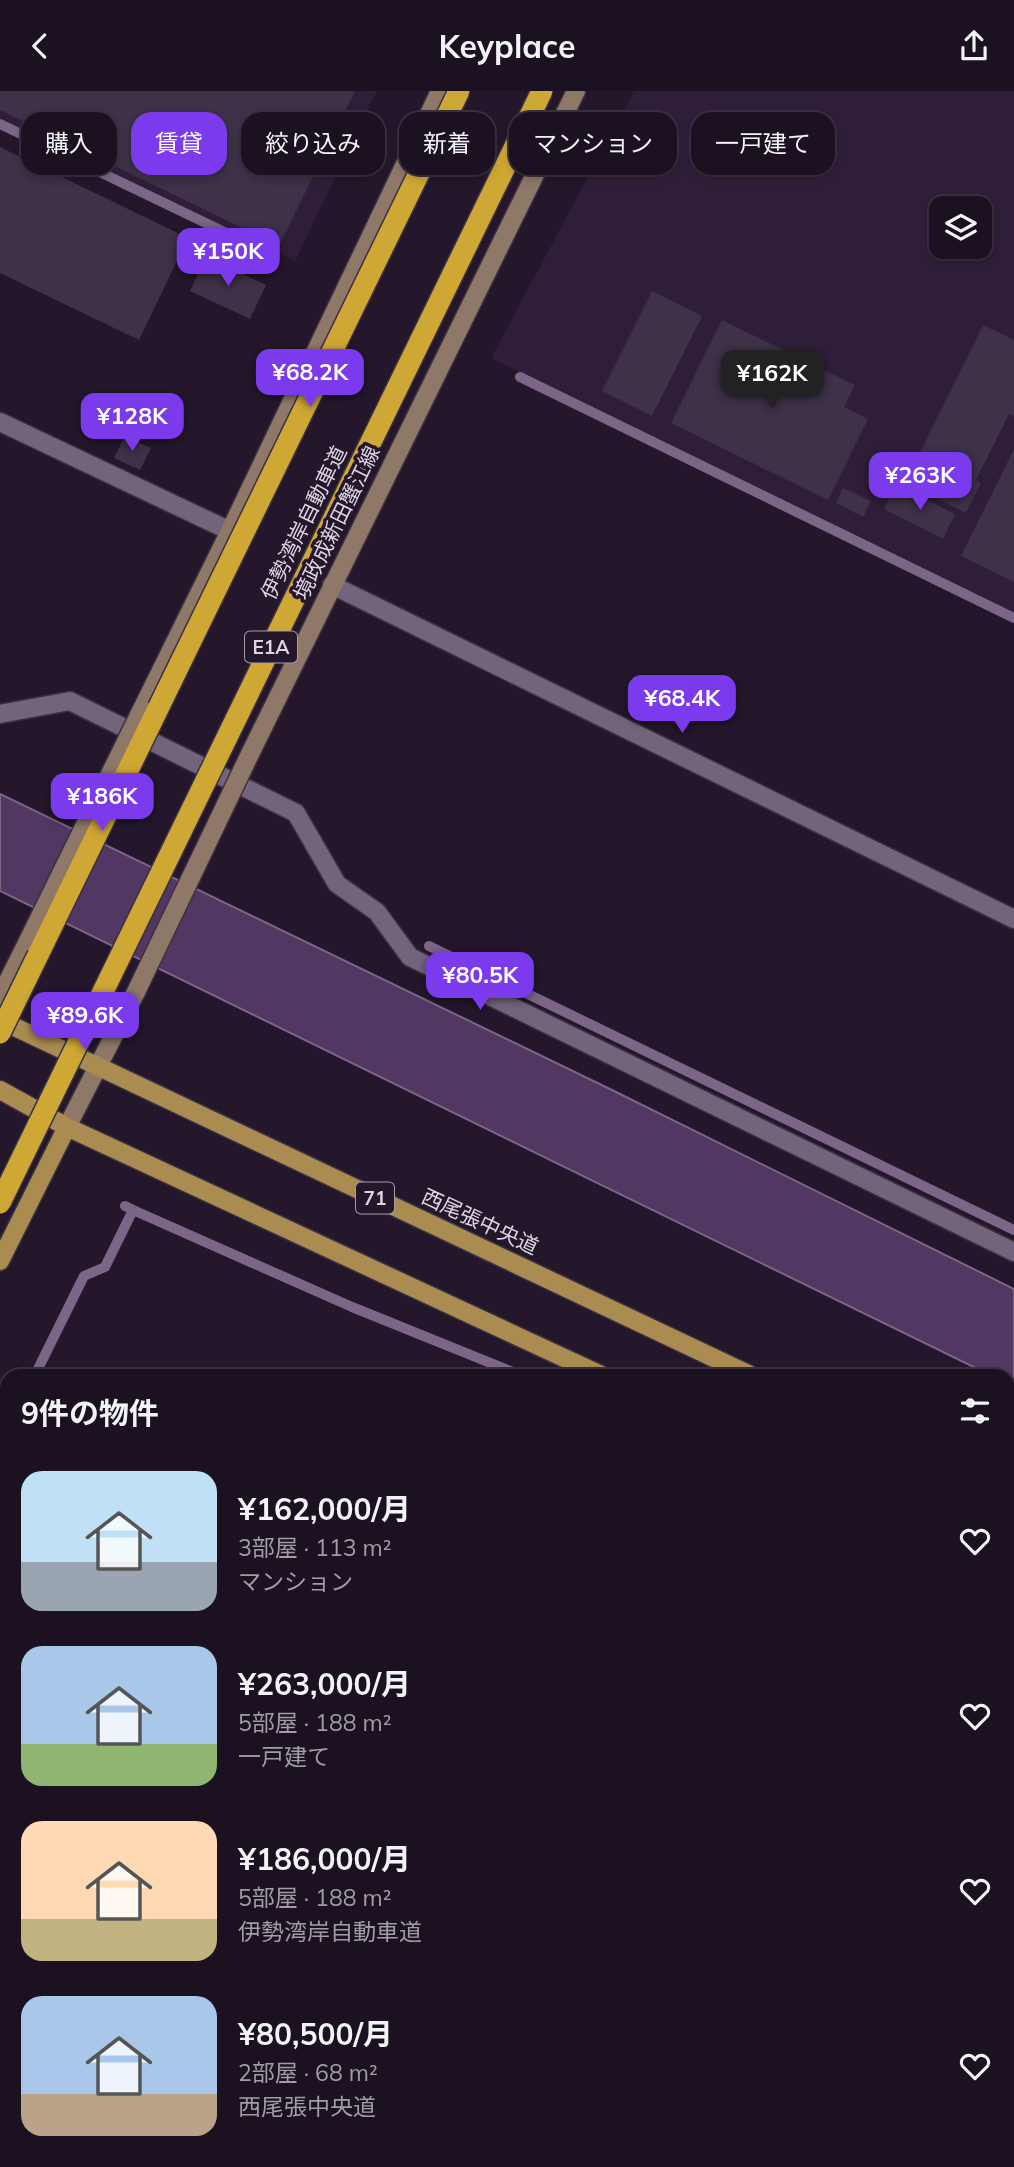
<!DOCTYPE html>
<html lang="ja">
<head>
<meta charset="utf-8">
<style>
  :root { --surface:#1b1121; --page:#281f2e; --text:#f1f3f6; --muted:#a09da5; --line:#39313f; --accent:#7c3aed }
  body { margin:0; font-family:Mulish,"Noto Sans JP",sans-serif; background:var(--page); color:var(--text); height:100vh; display:flex; flex-direction:column; font-size:26px; white-space:nowrap }
  * { box-sizing:border-box; margin:0 }
  p { font-size:23px; color:var(--muted) }
  .icon { flex:none; width:38px; height:38px; fill:none; stroke:currentColor; stroke-width:2; stroke-linecap:round; stroke-linejoin:round }
  .map { position:relative; flex:1; overflow:hidden }
  .panel { position:absolute; left:0px; top:1278px; width:1015px; height:800px; display:flex; flex-direction:column; background:var(--surface); border-radius:21px 21px 0 0; box-shadow:0 4px 10px #0003,0 0 0 2px var(--line) }
  .panel>* { flex:none }
  .top-card { position:absolute; left:21px; top:21px; width:973px; height:63px; display:flex; gap:14px }
  .tools { position:absolute; left:929px; top:105px; display:grid; gap:14px }
  .tools a { display:grid; place-items:center; width:63px; height:63px; border-radius:14px; background:var(--surface); box-shadow:0 4px 10px #0003,0 0 0 2px var(--line); font-size:35px }
  .price { position:absolute; translate:-50% -60px; padding:0 16px; border-radius:14px; background:var(--accent); color:#fff; font-size:23px; line-height:46px; filter:drop-shadow(0 2px 4px #0008) }
  .price::after { content:''; position:absolute; left:50%; top:42px; width:21px; height:16px; margin-left:-10px; background:inherit; clip-path:polygon(0 0,100% 0,50% 100%) }
  .price.on { background:#222; color:#fff }
  ul { padding:0; list-style:none }
  li { display:flex; align-items:center; gap:21px; height:175px; padding:0 21px }
  li span { display:grid; place-items:center; flex:none; width:196px; height:140px; border-radius:21px; color:#555 }
  li>.icon { margin-inline-start:auto }
  span .icon { width:84px; height:84px; fill:#fffc; stroke-width:1 }
  li b { font-size:30px }
  h2 { display:flex; justify-content:space-between; align-items:center; height:84px; padding:0 21px; font-size:30px }
  .pill { padding:0 24px; border-radius:21px; background:var(--surface); box-shadow:0 4px 10px #0003,0 0 0 2px var(--line); font-size:24px; line-height:63px }
  .pill.on { background:var(--accent); color:#fff }
  header { display:flex; justify-content:space-between; align-items:center; height:91px; padding:0 21px; background:var(--surface); font-size:32px; font-weight:700 }
  .map>svg:first-child { display:block }
  .built { fill:#2f1e39; fill-rule:evenodd }
  .water { fill:#513762; stroke:#7b6688; stroke-width:2 }
  .lines { fill:none; stroke-linecap:round; stroke-linejoin:round }
  .stream { stroke:#7b6688; stroke-width:10 }
  .building { fill:#3e3148 }
  .minor-casing { stroke:#3b3141; stroke-width:21 }
  .secondary-casing { stroke:#3b3141; stroke-width:21 }
  .primary-casing { stroke:#3b3141; stroke-width:21 }
  .minor { stroke:#73647d; stroke-width:18 }
  .secondary { stroke:#8f7867; stroke-width:18 }
  .primary { stroke:#aa8c51; stroke-width:18 }
  .secondary-bridge-casing { stroke:#3b3141; stroke-width:21; stroke-linecap:butt }
  .motorway-bridge-casing { stroke:#3b3141; stroke-width:24; stroke-linecap:butt }
  .secondary-bridge { stroke:#8f7867; stroke-width:18 }
  .motorway-bridge { stroke:#cfa734; stroke-width:21 }
  .labels { text-anchor:middle; stroke-width:7; stroke-linejoin:round; paint-order:stroke }
  .shield { fill:#24172c; stroke:#a59bab; stroke-width:2 }
  .shield-label { font-size:19px; font-weight:bold; fill:#dcd4e2 }
  .street-label { font-size:21px; fill:#dcd4e2; stroke:#24172c }
</style>
</head>
<body>
<header><svg class="icon" aria-label="back" viewBox="0 0 24 24"><path d="M15 5l-7 7 7 7"/></svg>Keyplace<svg class="icon" aria-label="share" viewBox="0 0 24 24"><path d="M12 15V3M7 8l5-5 5 5M5 13v7h14v-7"/></svg></header>
<div class="map">
<svg width="1014" height="2076" viewBox="0 0 1014 2076">
  <rect width="100%" height="100%" fill="#24172c"/>
  <!-- built -->
  <path class="built" d="M0,0H377L295,170L0,28Z
    M634,0H1014V523L491,267ZM942,117H980V156H942Z"/>
  <!-- water -->
  <path class="water" d="M0,703L612,999L1014,1198V1296L1008,1293V1284H990L0,800Z"/>
  <g class="lines">
    <!-- stream -->
    <path class="stream" d="M0,33L270,163
      M520,286L1014,527
      M429,855L1014,1139
      M133,1119L352,1216L520,1284
      M35,1284L84,1185L105,1176L133,1119L125,1115
      M0,1356L7,1342
      M1008,1519L1014,1522"/>
  </g>
  <!-- building -->
  <path class="building" d="M0,0H355L279,155L0,19Z
    M0,56L188,147L139,249L0,182Z
    M206,165L266,194L250,228L190,200Z
    M652,200L702,225L652,325L602,300Z
    M722,229L855,294L844,316L868,328L828,409L671,332Z
    M983,234L1014,249V326L1009,323L976,389L981,392L966,422L905,392Z
    M125,345L151,357L140,379L114,367Z
    M1014,358V491L961,465Z
    M896,393L955,423L943,448L884,418Z
    M843,397L871,410L863,426L836,412Z
    M1008,1869L1014,1872V2076H412L415,2070H1008Z
    M210,2070H342L339,2076H207Z"/>
  <g class="lines">
    <!-- minor casing -->
    <g class="minor-casing">
      <path id="minor" d="M0,331L230,440
        M332,494L1014,828
        M0,623L70,610L296,722L337,793L377,821L410,866L1014,1161"/>
    </g>
    <!-- secondary casing -->
    <g class="secondary-casing">
      <path id="secondary" d="M142,618L230,440L440,0
        M249,665L576,0
        M0,906L28,850
        M67,1036L135,903"/>
    </g>
    <!-- primary casing -->
    <g class="primary-casing">
      <path id="primary" d="M0,929L750,1284
        M0,999L67,1036L601,1284
        M0,1170L67,1036
        M1008,1407L1014,1410
        M1008,1474L1014,1477"/>
    </g>
    <!-- minor -->
    <use href="#minor" class="minor"/>
    <!-- secondary -->
    <use href="#secondary" class="secondary"/>
    <!-- primary -->
    <use href="#primary" class="primary"/>
    <!-- secondary-bridge casing -->
    <g class="secondary-bridge-casing">
      <path id="secondary-bridge" d="M28,850L142,618
        M135,903L249,665"/>
    </g>
    <!-- motorway-bridge casing -->
    <g class="motorway-bridge-casing">
      <path id="motorway-bridge" d="M0,942L459,0
        M0,1112L542,0"/>
    </g>
    <!-- secondary-bridge -->
    <use href="#secondary-bridge" class="secondary-bridge"/>
    <!-- motorway-bridge -->
    <use href="#motorway-bridge" class="motorway-bridge"/>
  </g>
  <g class="labels">
    <!-- shield labels -->
    <g class="shield">
      <rect x="245" y="540.5" width="52" height="31" rx="5"/>
      <rect x="356" y="1091.5" width="38" height="31" rx="5"/>
    </g>
    <g class="shield-label">
      <text x="271" y="563">E1A</text>
      <text x="375" y="1114">71</text>
    </g>
    <!-- street labels -->
    <g class="street-label">
      <text transform="translate(304 432) rotate(-64)" y="7">伊勢湾岸自動車道</text>
      <text transform="translate(337 432) rotate(-64)" y="7">境政成新田蟹江線</text>
      <text transform="translate(480 1131) rotate(25)" y="7">西尾張中央道</text>
    </g>
  </g>
</svg>
<div class="tools">
<a><svg class="icon" aria-label="layers" viewBox="0 0 24 24"><path d="M12 4l9 5-9 5-9-5zM3 14l9 5 9-5"/></svg></a>
</div>
<b class="price" style="left:228px;top:197px">¥150K</b>
<b class="price" style="left:310px;top:318px">¥68.2K</b>
<b class="price on" style="left:772px;top:319px">¥162K</b>
<b class="price" style="left:132px;top:362px">¥128K</b>
<b class="price" style="left:920px;top:421px">¥263K</b>
<b class="price" style="left:682px;top:644px">¥68.4K</b>
<b class="price" style="left:102px;top:742px">¥186K</b>
<b class="price" style="left:480px;top:921px">¥80.5K</b>
<b class="price" style="left:85px;top:961px">¥89.6K</b>
<div class="top-card">
<a class="pill">購入</a>
<a class="pill on">賃貸</a>
<a class="pill">絞り込み</a>
<a class="pill">新着</a>
<a class="pill">マンション</a>
<a class="pill">一戸建て</a>
</div>
<section class="panel">
<h2>9件の物件<svg class="icon" aria-label="filters" viewBox="0 0 24 24"><path d="M4 7h16M4 17h16"/><circle cx="9" cy="7" r="2"/><circle cx="15" cy="17" r="2"/></svg></h2>
<ul>
<li><span style="background:linear-gradient(#bfe0f5 65%,#9aa5b1 0)"><svg class="icon" aria-label="home" viewBox="0 0 24 24"><path d="M3 11l9-7 9 7M6 9v11h12V9"/></svg></span><div><b>¥162,000/月</b><p>3部屋 · 113 m²</p><p>マンション</p></div><svg class="icon" aria-label="heart" viewBox="0 0 24 24"><path d="M12 20l-8-8c-3-5 5-10 8-4 3-6 11-1 8 4z"/></svg></li>
<li><span style="background:linear-gradient(#a9c7e8 70%,#8fb573 0)"><svg class="icon" aria-label="home" viewBox="0 0 24 24"><path d="M3 11l9-7 9 7M6 9v11h12V9"/></svg></span><div><b>¥263,000/月</b><p>5部屋 · 188 m²</p><p>一戸建て</p></div><svg class="icon" aria-label="heart" viewBox="0 0 24 24"><path d="M12 20l-8-8c-3-5 5-10 8-4 3-6 11-1 8 4z"/></svg></li>
<li><span style="background:linear-gradient(#ffd9b3 70%,#c2b280 0)"><svg class="icon" aria-label="home" viewBox="0 0 24 24"><path d="M3 11l9-7 9 7M6 9v11h12V9"/></svg></span><div><b>¥186,000/月</b><p>5部屋 · 188 m²</p><p>伊勢湾岸自動車道</p></div><svg class="icon" aria-label="heart" viewBox="0 0 24 24"><path d="M12 20l-8-8c-3-5 5-10 8-4 3-6 11-1 8 4z"/></svg></li>
<li><span style="background:linear-gradient(#a9c7e8 70%,#b9a48a 0)"><svg class="icon" aria-label="home" viewBox="0 0 24 24"><path d="M3 11l9-7 9 7M6 9v11h12V9"/></svg></span><div><b>¥80,500/月</b><p>2部屋 · 68 m²</p><p>西尾張中央道</p></div><svg class="icon" aria-label="heart" viewBox="0 0 24 24"><path d="M12 20l-8-8c-3-5 5-10 8-4 3-6 11-1 8 4z"/></svg></li>
</ul>
</section>
</div>
</body>
</html>
